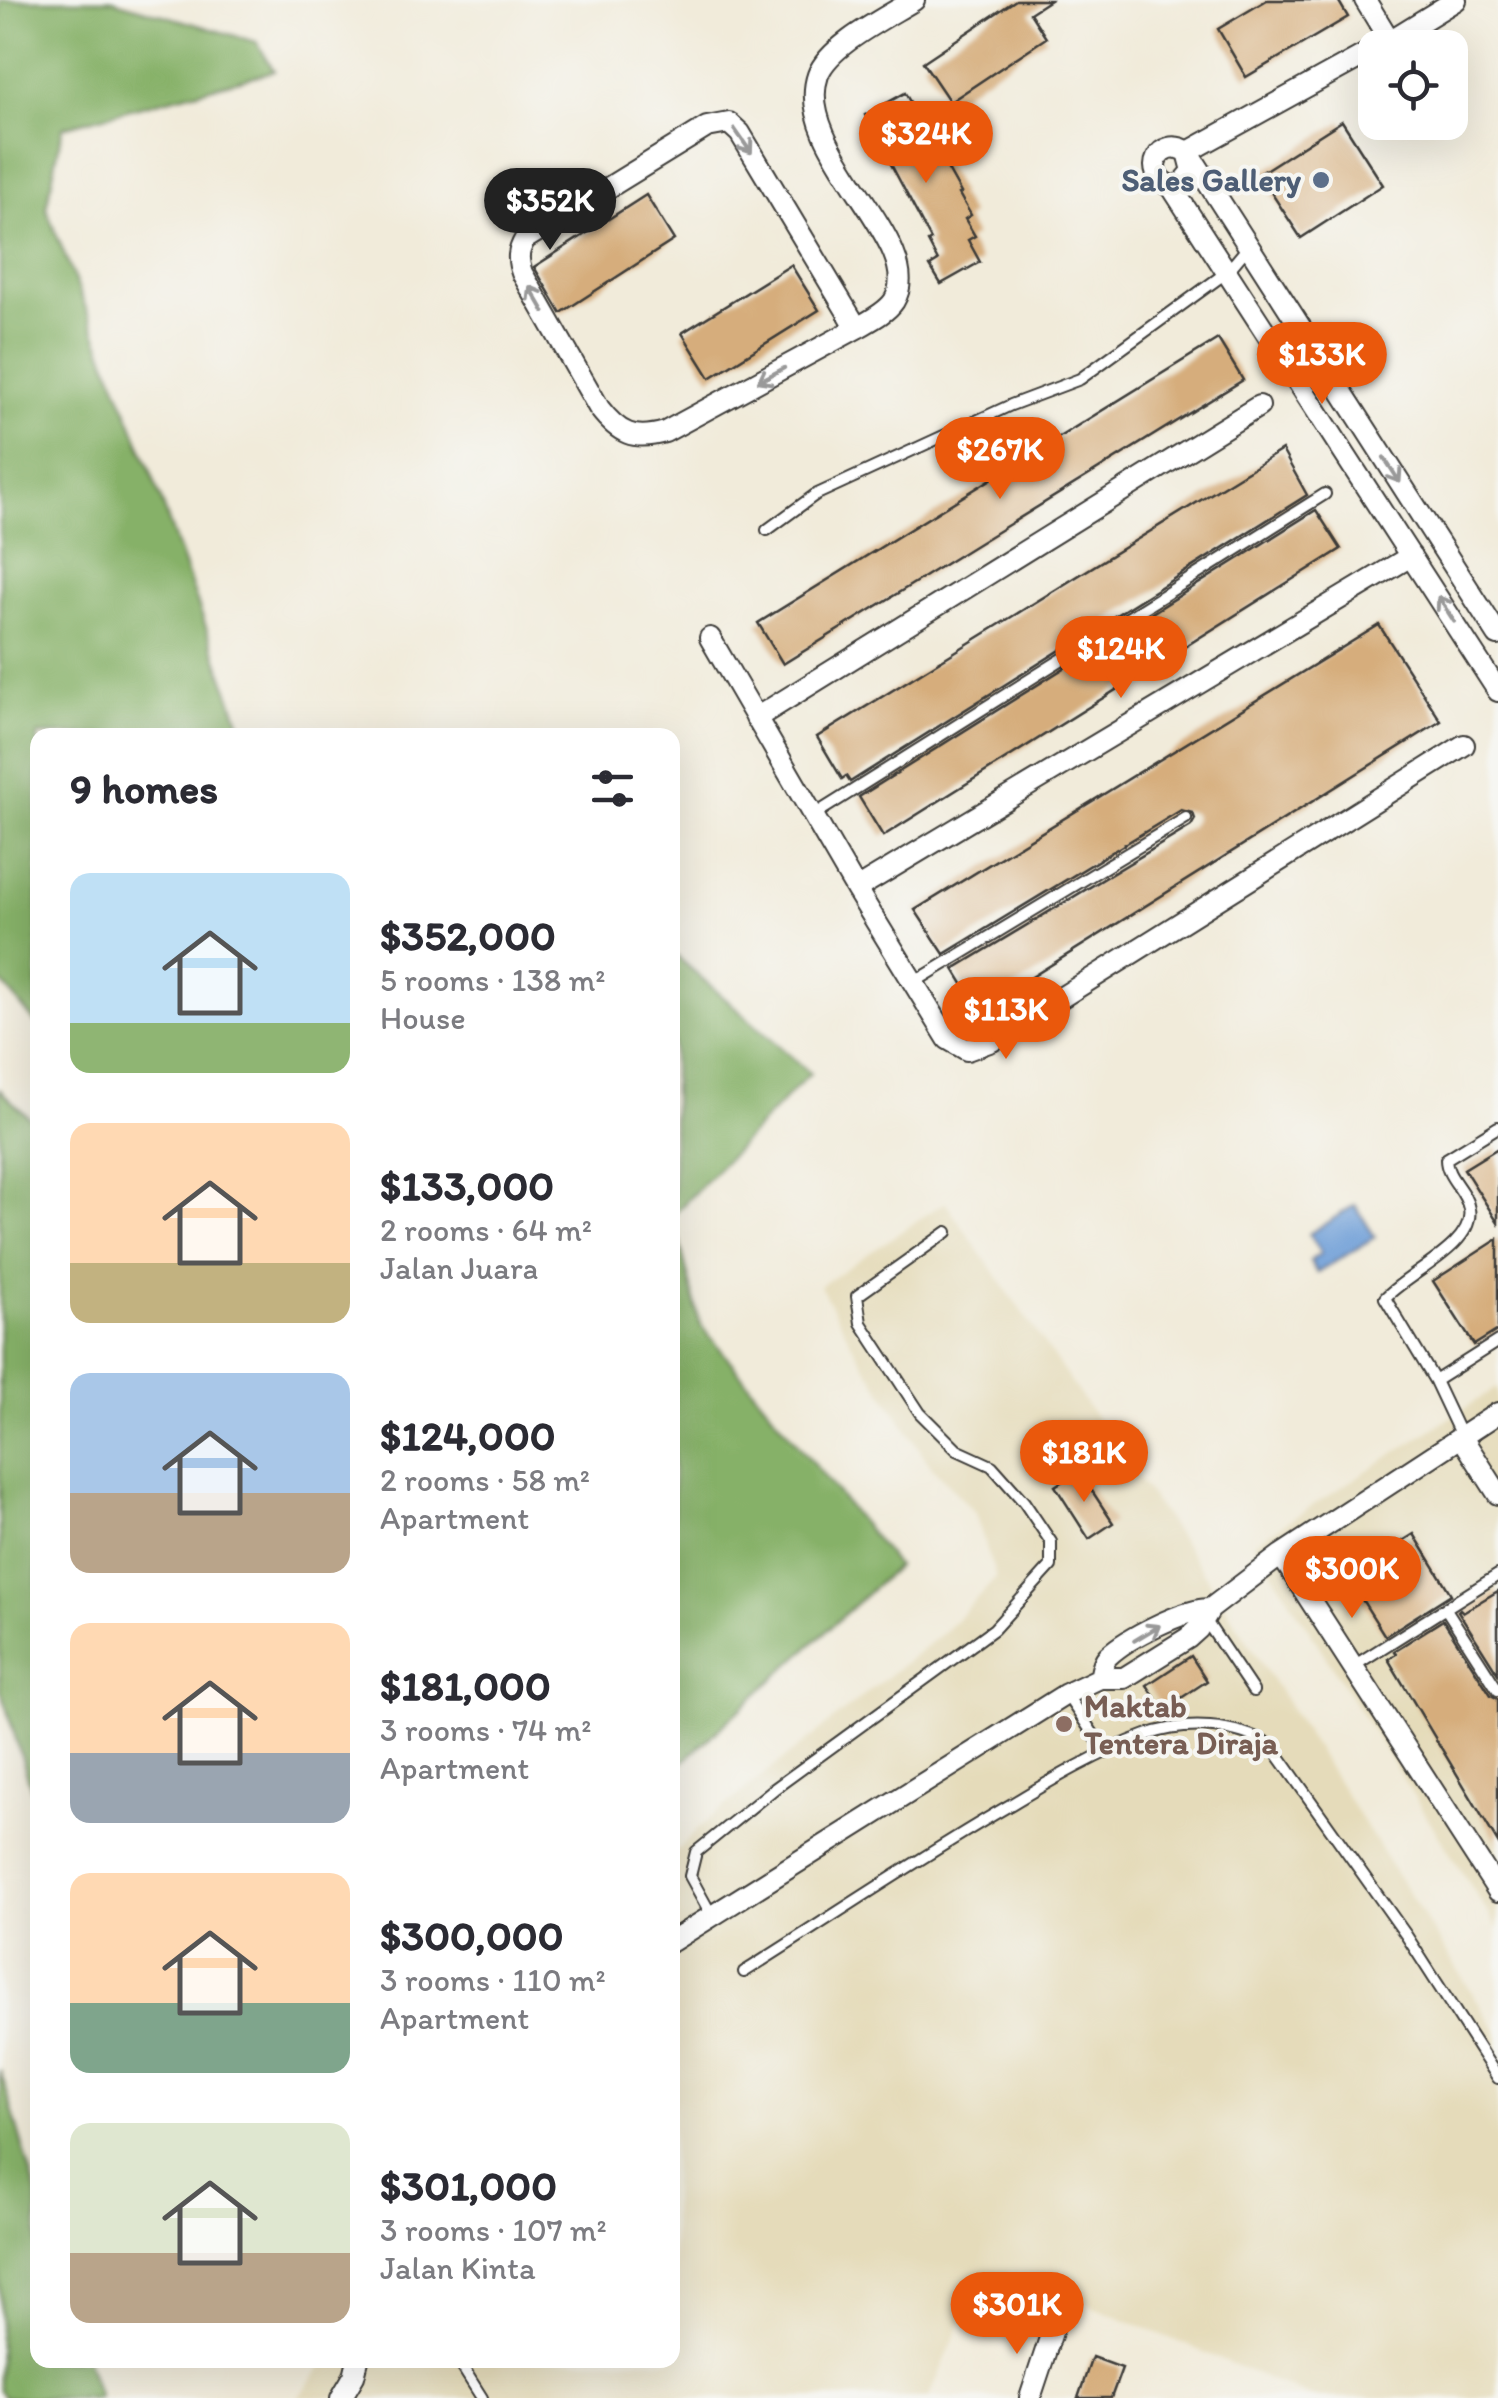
<!DOCTYPE html>
<html lang="en">
<head>
<meta charset="utf-8">
<style>
  :root { --surface:#fff; --page:#f7f7f7; --text:#2b2b33; --muted:#7c7c81; --accent:#ea580c }
  body { margin:0; font-family:Itim,sans-serif; background:var(--page); color:var(--text); height:100vh; display:flex; flex-direction:column; font-size:38px; white-space:nowrap }
  * { box-sizing:border-box; margin:0 }
  p { font-size:32px; color:var(--muted) }
  .icon { flex:none; width:55px; height:55px; fill:none; stroke:currentColor; stroke-width:2; stroke-linecap:round; stroke-linejoin:round }
  .map { position:relative; flex:1; overflow:hidden }
  .side { position:absolute; left:30px; top:728px; width:650px; height:1640px; display:flex; flex-direction:column; background:var(--surface); border-radius:20px; box-shadow:0 10px 40px #0002 }
  .side>* { flex:none }
  .fabs { position:absolute; left:1358px; top:30px; display:grid; gap:20px }
  .fabs a { display:grid; place-items:center; width:110px; height:110px; border-radius:20px; background:var(--surface); box-shadow:0 10px 40px #0002; font-size:50px }
  .price { position:absolute; translate:-50% -85px; padding:0 22px; border-radius:35px; background:var(--accent); color:#fff; font-size:32px; line-height:65px; filter:drop-shadow(0 2px 5px #0008) }
  .price::after { content:''; position:absolute; left:50%; top:60px; width:30px; height:22px; margin-left:-15px; background:inherit; clip-path:polygon(0 0,100% 0,50% 100%) }
  .price.on { background:#222; color:#fff }
  ul { padding:0; list-style:none }
  li { display:flex; align-items:center; gap:30px; height:250px; padding:0 40px }
  li span { display:grid; place-items:center; flex:none; width:280px; height:200px; border-radius:20px; color:#555 }
  li>.icon { margin-inline-start:auto }
  span .icon { width:120px; height:120px; fill:#fffc; stroke-width:1 }
  li b { font-size:42px }
  h2 { display:flex; justify-content:space-between; align-items:center; height:120px; padding:0 40px; font-size:42px }
  .map>svg:first-child { display:block }
  .built { fill:#e5dbba }
  .forest { fill:#86b168; stroke:#516642; stroke-width:2.5 }
  .water { fill:#6d9dd7; stroke:#445c7a; stroke-width:2.5 }
  .building { fill:#d6ad7c }
  .lines { fill:none; stroke-linecap:round; stroke-linejoin:round }
  .lane-casing { stroke:#3c3b38; stroke-width:14 }
  .street-casing { stroke:#3c3b38; stroke-width:24 }
  .lane { stroke:#fff; stroke-width:10 }
  .street { stroke:#fff; stroke-width:20 }
  .oneway { stroke:#999 }
  .service-dot { fill:#5c6f8a; stroke:#f6f6f2; stroke-width:4 }
  .education-dot { fill:#8d6e63; stroke:#f6f6f2; stroke-width:4 }
  .labels { text-anchor:middle; stroke-width:8; stroke-linejoin:round; paint-order:stroke }
  .service-label { font-size:32px; font-weight:bold; fill:#4e5e75; stroke:#f6f6f2; text-anchor:end }
  .education-label { font-size:32px; font-weight:bold; fill:#785e54; stroke:#f6f6f2; text-anchor:start }
</style>
</head>
<body>
<div class="map">
<svg width="1498" height="2398" viewBox="0 0 1498 2398">
  <rect width="100%" height="100%" fill="#f6f6f2"/>
  <filter id="ink" filterUnits="userSpaceOnUse"><feTurbulence type="fractalNoise" baseFrequency=".01" numOctaves="2"/><feDisplacementMap in="SourceGraphic" scale="20" xChannelSelector="R" yChannelSelector="G"/><feConvolveMatrix kernelMatrix="1 2 1 2 8 2 1 2 1" color-interpolation-filters="sRGB"/></filter>
  <filter id="wash" filterUnits="userSpaceOnUse"><feTurbulence type="fractalNoise" baseFrequency=".0048" numOctaves="4" result="noise"/><feDisplacementMap in="SourceGraphic" scale="40" xChannelSelector="R" yChannelSelector="G"/><feGaussianBlur stdDeviation="2.25" result="paint"/><feColorMatrix in="noise" values="0 0 0 0 0 0 0 0 0 0 0 0 0 0 0 0 0 1.4 0 .05"/><feComposite in="paint" operator="in"/></filter>
  <g filter="url(#wash)">
    <rect width="100%" height="100%" fill="#f1ebda"/>
    <!-- built -->
    <path class="built" d="M945,1202L1202,1570L1498,2033V2398H1314L1094,2307L1049,2278L1010,2272L961,2323L929,2398H298L327,2360H672L673,1854L710,1818L946,1630L996,1578L975,1513L930,1465L857,1353L820,1286Z
      M1498,1387V1929L1254,1543Z"/>
    <!-- forest -->
    <path class="forest" d="M0,0H112L257,42L274,71L63,127L46,208L152,474L244,735H38L37,1025L0,980Z
      M673,953L810,1073L673,1215Z
      M0,1090L34,1122L37,1134V1807L0,1688Z
      M673,1215L700,1324L897,1566L673,1771Z
      M0,2069L37,2194L38,2360H87L99,2398H4L0,2390Z"/>
    <!-- water -->
    <path class="water" d="M1355,1205L1375,1237L1317,1273L1310,1261L1321,1253L1309,1234Z"/>
    <g id="blocks">
      <!-- building -->
      <path class="building" d="M1016,0H1050L1030,13L1046,38L950,102L923,62Z
        M1267,0H1338L1348,17L1246,77L1218,29Z
        M905,93L961,193L959,194L971,215L965,219L975,236L968,240L980,262L941,284L930,266L938,261L928,242L931,240L865,115Z
        M1342,121L1383,185L1301,238L1259,174Z
        M646,195L674,240L561,313L534,267Z
        M791,265L819,310L710,378L682,333Z
        M1218,339L1243,380L783,664L758,623Z
        M1282,450L1307,495L850,782L846,776L842,779L817,737Z
        M1316,510L1341,549L883,836L859,797Z
        M1379,625L1441,721L979,1010L954,969L1191,826L1195,819L1193,813L1181,810L944,954L915,910Z
        M1498,1148V1223L1464,1169Z
        M1498,1239V1330L1474,1345L1433,1281Z
        M1079,1471L1113,1523L1089,1539L1055,1486Z
        M1414,1534L1451,1594L1385,1636L1347,1576Z
        M1498,1591V1674L1458,1611L1460,1609L1463,1612Z
        M1443,1620L1491,1695L1498,1699V1843L1388,1659L1396,1654L1394,1651Z
        M1191,1656L1207,1681L1163,1710L1147,1685Z
        M1092,2357L1122,2368L1111,2398H1078Z"/>
    </g>
  </g>
  <g filter="url(#ink)">
    <use href="#blocks" fill-opacity="0" stroke="#3c3b38" stroke-width="2.5"/>
    <g class="lines">
      <!-- lane casing -->
      <g class="lane-casing">
        <path id="lane" d="M767,530L815,495L1011,405L1080,379L1227,272L1248,247
          M814,815L1325,494
          M913,983L1186,818
          M1435,1381L1498,1341
          M1461,1436L1435,1381L1385,1298C1406,1274 1476,1245 1469,1209C1466,1190 1446,1178 1446,1159L1498,1127
          M1446,1609L1498,1690
          M1204,1618L1253,1691
          M1352,1667L1498,1575
          M1066,1694L1106,1753
          M712,1916L690,1876L696,1852L774,1789L994,1629L1051,1566V1542L1024,1502L992,1466L957,1450L920,1413L861,1323L857,1296L947,1232
          M744,1972C833,1916 920,1857 1010,1805C1053,1779 1099,1752 1146,1735C1186,1721 1235,1724 1271,1745L1406,1935L1498,2078
          M458,2360L482,2398"/>
      </g>
      <!-- street casing -->
      <g class="street-casing">
        <path id="street" d="M1365,0L1390,41
          M1378,48L1456,0
          M1188,152L1375,49
          M1192,158L1498,635
          M1171,186L1181,185L1193,171L1188,152C1159,134 1140,174 1171,186L1498,691
          M857,328L740,133L729,123L707,127L525,239C518,251 517,259 522,273L599,408C619,434 634,441 665,432L857,328C869,321 886,313 894,301C929,244 792,149 818,75C829,45 887,17 914,0
          M710,638L856,889L948,1039L967,1050L992,1041L1464,745
          M756,718L1259,406
          M856,889L1411,556
          M1498,1413L1281,1555L1498,1891
          M1461,1436L1498,1494
          M1100,1678C1102,1670 1103,1661 1108,1656C1127,1638 1184,1609 1210,1609
          M672,1941L1066,1694L1100,1678H1124L1188,1638L1198,1629L1210,1609L1281,1555
          M341,2398L354,2376L358,2360
          M1030,2398L1052,2332"/>
      </g>
      <!-- lane -->
      <use href="#lane" class="lane"/>
      <!-- street -->
      <use href="#street" class="street"/>
    </g>
    <!-- one-way arrows -->
    <defs><path id="oneway-shaft" d="M-6 0H5M1.5-3L5.5 0L1.5 3" fill="none" stroke-width="1.6" stroke-linecap="round" stroke-linejoin="round" transform="scale(2.5)"/></defs>
    <g class="oneway">
      <use href="#oneway-shaft" transform="translate(743 141) rotate(55)"/>
      <use href="#oneway-shaft" transform="translate(537 299) rotate(-120)"/>
      <use href="#oneway-shaft" transform="translate(771 375) rotate(152)"/>
      <use href="#oneway-shaft" transform="translate(1392 470) rotate(57)"/>
      <use href="#oneway-shaft" transform="translate(1446 609) rotate(-123)"/>
      <use href="#oneway-shaft" transform="translate(1147 1633) rotate(-31)"/>
    </g>
  </g>
  <!-- markers -->
  <circle class="service-dot" cx="1321" cy="180" r="10"/>
  <circle class="education-dot" cx="1064" cy="1724" r="10"/>
  <g class="labels">
    <!-- service labels -->
    <g class="service-label">
      <text x="1301" y="191">Sales Gallery</text>
    </g>
    <!-- education labels -->
    <g class="education-label">
      <text x="1084" y="1717">Maktab<tspan x="1084" dy="37">Tentera Diraja</tspan></text>
    </g>
  </g>
</svg>
<div class="fabs">
<a><svg class="icon" aria-label="locate" viewBox="0 0 24 24"><circle cx="12" cy="12" r="6"/><path d="M12 2v4M12 18v4M2 12h4M18 12h4"/></svg></a>
</div>
<b class="price" style="left:926px;top:186px">$324K</b>
<b class="price on" style="left:550px;top:253px">$352K</b>
<b class="price" style="left:1322px;top:407px">$133K</b>
<b class="price" style="left:1000px;top:502px">$267K</b>
<b class="price" style="left:1121px;top:701px">$124K</b>
<b class="price" style="left:1006px;top:1062px">$113K</b>
<b class="price" style="left:1084px;top:1505px">$181K</b>
<b class="price" style="left:1352px;top:1621px">$300K</b>
<b class="price" style="left:1017px;top:2357px">$301K</b>
<section class="side">
<h2>9 homes<svg class="icon" aria-label="filters" viewBox="0 0 24 24"><path d="M4 7h16M4 17h16"/><circle cx="9" cy="7" r="2"/><circle cx="15" cy="17" r="2"/></svg></h2>
<ul>
<li><span style="background:linear-gradient(#bfe0f5 75%,#8fb573 0)"><svg class="icon" aria-label="home" viewBox="0 0 24 24"><path d="M3 11l9-7 9 7M6 9v11h12V9"/></svg></span><div><b>$352,000</b><p>5 rooms · 138 m²</p><p>House</p></div></li>
<li><span style="background:linear-gradient(#ffd9b3 70%,#c2b280 0)"><svg class="icon" aria-label="home" viewBox="0 0 24 24"><path d="M3 11l9-7 9 7M6 9v11h12V9"/></svg></span><div><b>$133,000</b><p>2 rooms · 64 m²</p><p>Jalan Juara</p></div></li>
<li><span style="background:linear-gradient(#a9c7e8 60%,#b9a48a 0)"><svg class="icon" aria-label="home" viewBox="0 0 24 24"><path d="M3 11l9-7 9 7M6 9v11h12V9"/></svg></span><div><b>$124,000</b><p>2 rooms · 58 m²</p><p>Apartment</p></div></li>
<li><span style="background:linear-gradient(#ffd9b3 65%,#9aa5b1 0)"><svg class="icon" aria-label="home" viewBox="0 0 24 24"><path d="M3 11l9-7 9 7M6 9v11h12V9"/></svg></span><div><b>$181,000</b><p>3 rooms · 74 m²</p><p>Apartment</p></div></li>
<li><span style="background:linear-gradient(#ffd9b3 65%,#7fa58c 0)"><svg class="icon" aria-label="home" viewBox="0 0 24 24"><path d="M3 11l9-7 9 7M6 9v11h12V9"/></svg></span><div><b>$300,000</b><p>3 rooms · 110 m²</p><p>Apartment</p></div></li>
<li><span style="background:linear-gradient(#dfe7d0 65%,#b9a48a 0)"><svg class="icon" aria-label="home" viewBox="0 0 24 24"><path d="M3 11l9-7 9 7M6 9v11h12V9"/></svg></span><div><b>$301,000</b><p>3 rooms · 107 m²</p><p>Jalan Kinta</p></div></li>
</ul>
</section>
</div>
</body>
</html>
